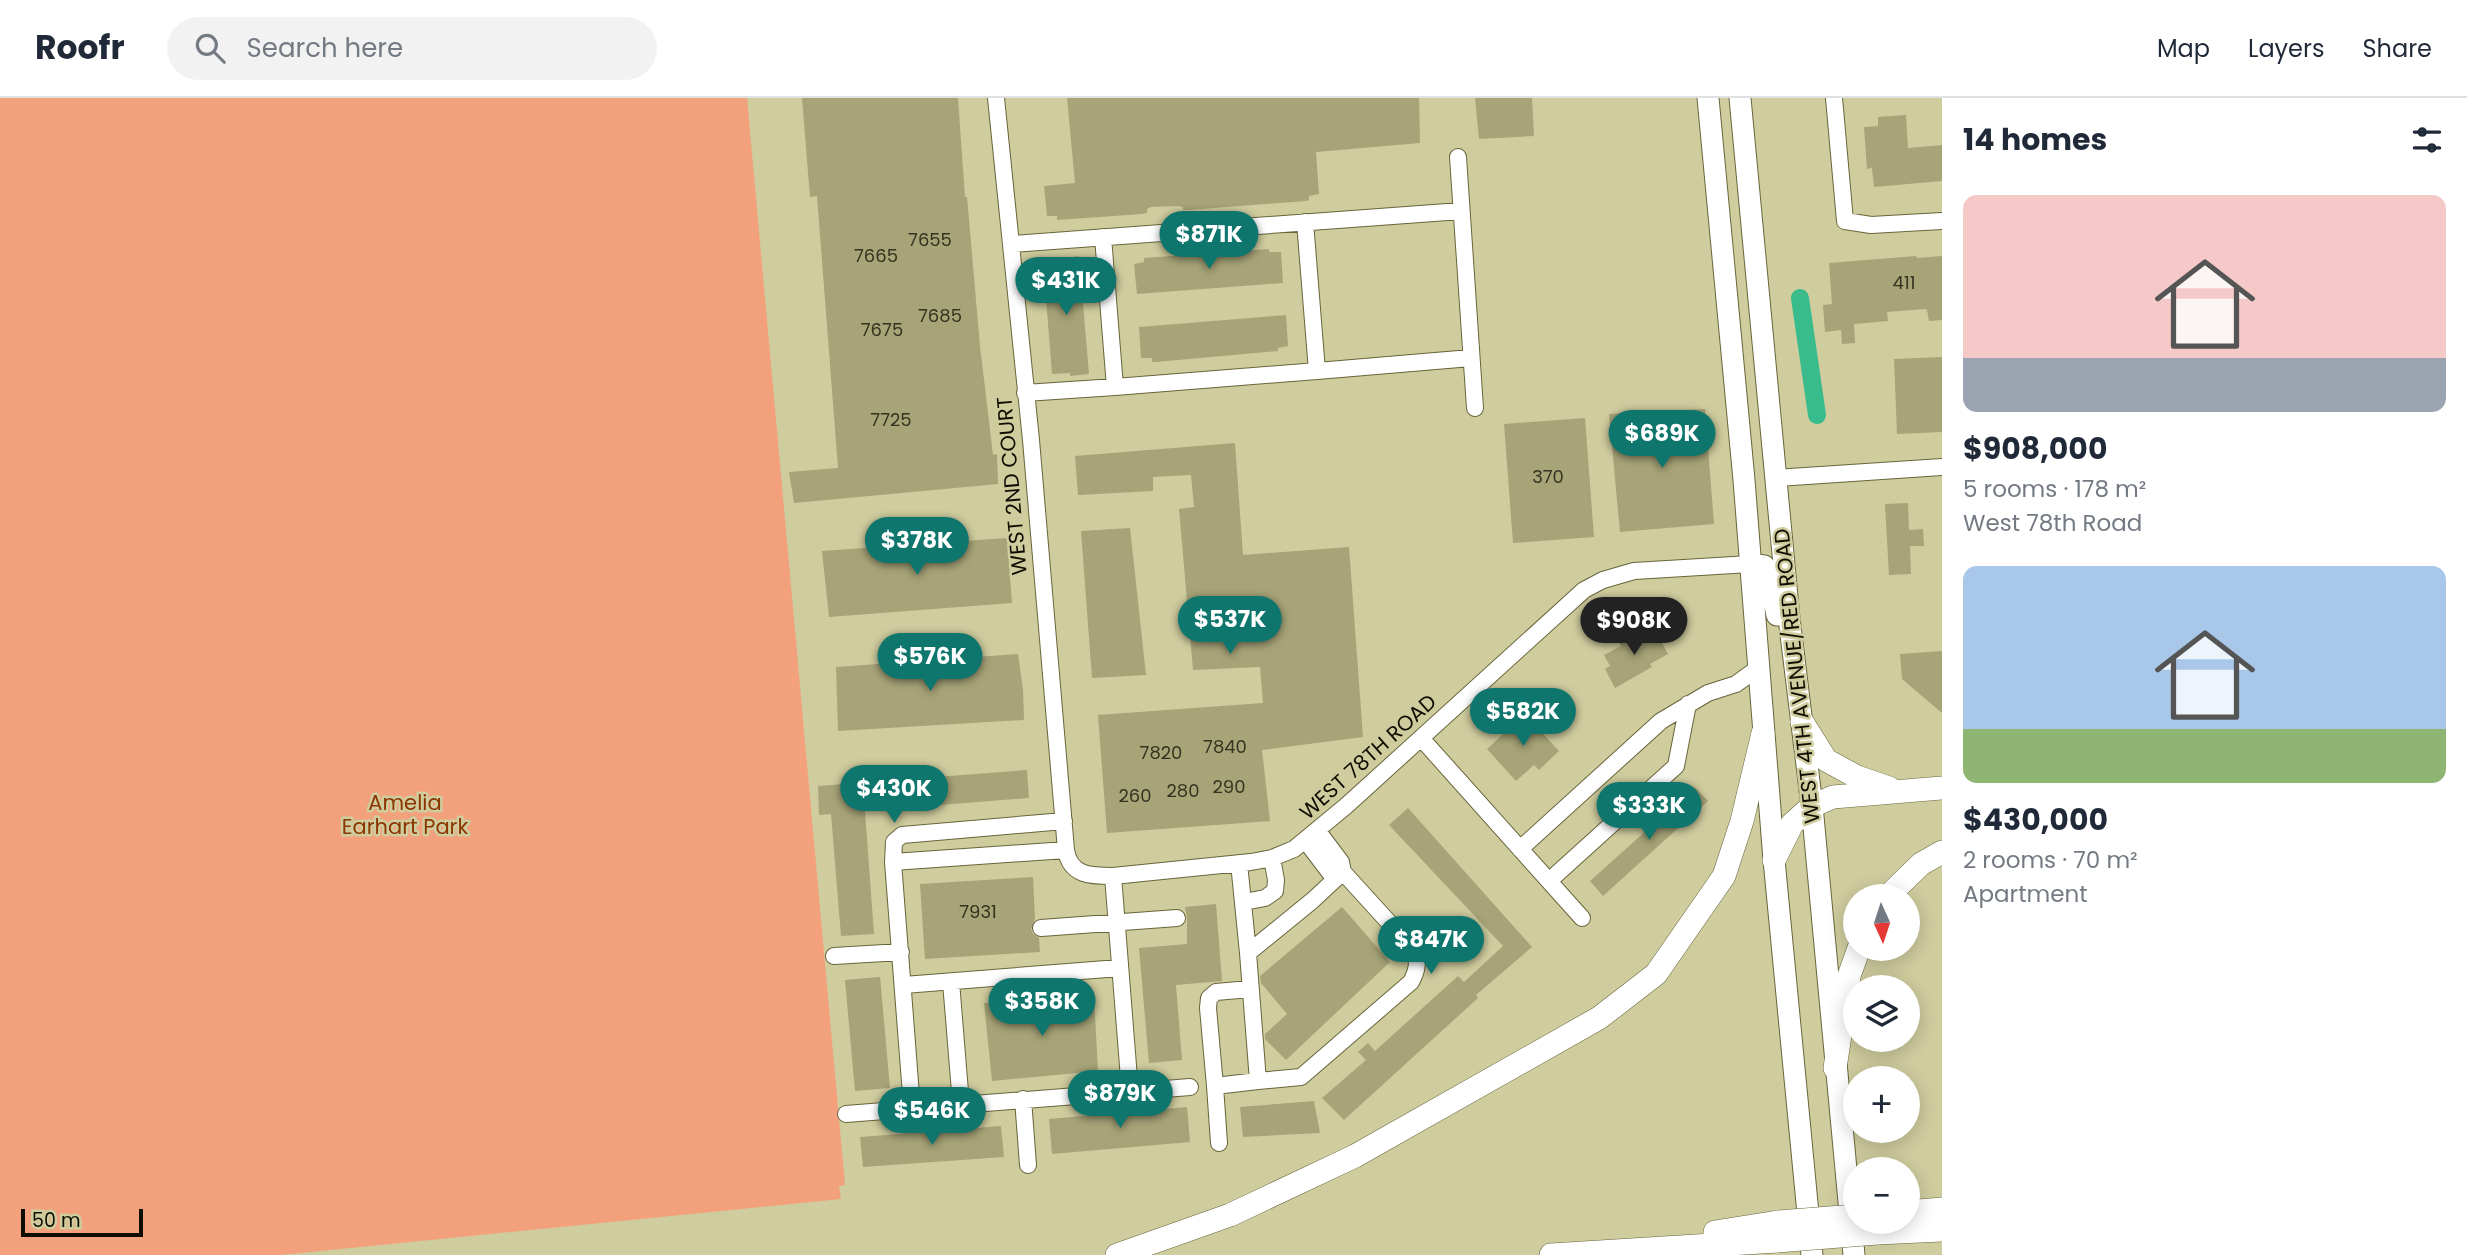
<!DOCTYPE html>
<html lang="en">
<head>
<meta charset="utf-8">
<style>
  :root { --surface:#fff; --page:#f2f2f3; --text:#1f2937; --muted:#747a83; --line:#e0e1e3; --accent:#0f766e }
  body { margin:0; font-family:Poppins,sans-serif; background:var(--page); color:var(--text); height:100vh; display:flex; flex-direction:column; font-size:26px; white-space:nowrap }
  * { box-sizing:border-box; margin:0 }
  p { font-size:23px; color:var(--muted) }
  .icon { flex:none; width:38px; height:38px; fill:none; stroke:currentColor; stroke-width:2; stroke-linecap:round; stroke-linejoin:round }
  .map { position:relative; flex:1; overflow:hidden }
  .sheet { display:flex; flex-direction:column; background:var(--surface); width:525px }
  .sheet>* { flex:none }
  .needle { width:46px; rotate:177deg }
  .controls { position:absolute; left:1843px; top:786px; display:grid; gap:14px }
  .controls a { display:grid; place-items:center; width:77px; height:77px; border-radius:50%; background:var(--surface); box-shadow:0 4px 18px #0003; font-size:35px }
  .scale { position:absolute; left:21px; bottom:18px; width:122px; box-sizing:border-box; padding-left:7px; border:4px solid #0e0d01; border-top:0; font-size:19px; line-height:24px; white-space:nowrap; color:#0e0d01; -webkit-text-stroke:5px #cfcc9e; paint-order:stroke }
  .price { position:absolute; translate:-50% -60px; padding:0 16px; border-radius:24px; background:var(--accent); color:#fff; font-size:23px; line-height:46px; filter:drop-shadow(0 2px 4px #0008) }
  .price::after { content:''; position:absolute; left:50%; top:42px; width:21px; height:16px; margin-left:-10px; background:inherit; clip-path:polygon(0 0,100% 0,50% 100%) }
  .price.on { background:#222; color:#fff }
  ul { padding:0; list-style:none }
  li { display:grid; align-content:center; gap:14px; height:371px; padding:0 21px }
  li span { display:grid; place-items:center; height:217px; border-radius:14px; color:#555 }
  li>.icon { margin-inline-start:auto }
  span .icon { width:126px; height:126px; fill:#fffc; stroke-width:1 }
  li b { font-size:30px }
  h2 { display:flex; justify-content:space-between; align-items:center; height:84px; padding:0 21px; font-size:30px }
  header { display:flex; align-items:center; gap:42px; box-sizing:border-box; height:98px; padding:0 35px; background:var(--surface); border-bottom:2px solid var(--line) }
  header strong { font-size:33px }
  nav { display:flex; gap:38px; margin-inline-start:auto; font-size:24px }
  .search { width:490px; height:63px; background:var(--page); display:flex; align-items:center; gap:18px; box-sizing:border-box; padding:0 24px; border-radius:38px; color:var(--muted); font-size:26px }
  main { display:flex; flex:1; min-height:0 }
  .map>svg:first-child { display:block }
  .green { fill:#f3a17d }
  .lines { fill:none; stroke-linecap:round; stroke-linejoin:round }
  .canal { stroke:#3abb8c; stroke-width:18 }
  .building { fill:#a7a478 }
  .minor-casing { stroke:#68653b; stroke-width:18 }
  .major-casing { stroke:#68653b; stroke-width:23 }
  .highway-casing { stroke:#68653b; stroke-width:24 }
  .minor { stroke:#fff; stroke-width:16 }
  .major { stroke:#fff; stroke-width:21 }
  .highway { stroke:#fff; stroke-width:23 }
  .highway-bridge-casing { stroke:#68653b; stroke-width:24; stroke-linecap:butt }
  .highway-bridge { stroke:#fff; stroke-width:23 }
  .labels { text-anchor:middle; stroke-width:5; stroke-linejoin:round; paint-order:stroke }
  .number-label { font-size:18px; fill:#34331f }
  .street-label { font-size:21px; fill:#0e0d01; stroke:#cfcc9e }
  .park-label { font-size:21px; fill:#8c3600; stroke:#cfcc9e }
</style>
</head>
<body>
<header>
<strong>Roofr</strong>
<div class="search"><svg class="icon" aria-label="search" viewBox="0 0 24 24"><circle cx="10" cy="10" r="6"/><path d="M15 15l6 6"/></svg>Search here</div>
<nav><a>Map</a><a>Layers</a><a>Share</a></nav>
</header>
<main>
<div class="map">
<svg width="1942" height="1157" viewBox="0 0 1942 1157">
  <rect width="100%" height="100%" fill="#cfcc9e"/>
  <!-- green -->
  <path class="green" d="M0,0H747L845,1087L839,1088L841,1101L281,1157H0Z"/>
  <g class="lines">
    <!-- canal -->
    <path class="canal" d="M1800,200L1817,317"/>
  </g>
  <!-- building -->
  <path class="building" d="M802,0H958L965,99H967L980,248L993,357L997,356L998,386L794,405L789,374L838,370L817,98L810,99Z
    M1067,0H1419L1420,45L1316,54L1319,96L1309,98V102L1306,103L1188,112H1183V109L1178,108L1151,109L1147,111V115L1142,116L1057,122V118H1047L1044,88L1075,85Z
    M1475,0H1532L1534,38L1479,41Z
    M1906,17L1908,50L1942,47V83L1874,89L1872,70L1867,71L1864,29L1878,28V19Z
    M1269,151V154H1281L1283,185L1137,196L1134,166L1144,164V160Z
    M1079,158L1089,276L1070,278V275L1052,276L1043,163Z
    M1916,158L1917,160L1942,158V222L1929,223L1927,212L1925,211L1887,214L1888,223L1854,226L1855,245L1842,246L1841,232L1825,234L1823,207L1832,206L1829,165Z
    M1286,217L1288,248L1278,250V253L1156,264H1152V260H1141L1139,229Z
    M1942,259V334L1897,336L1894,261Z
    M1705,311L1714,426L1620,434L1609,316Z
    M1585,320L1594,439L1513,445L1504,326Z
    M1235,345L1243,457L1349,449L1363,639L1262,652L1270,723L1107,735L1098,617L1263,605L1260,569L1193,572L1179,411L1194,409L1191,377L1153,379V393L1078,397L1075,358Z
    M1908,405L1909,432L1923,431L1924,448H1910L1911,476L1889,477L1885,406Z
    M1130,430L1146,577L1092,580L1081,433Z
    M1007,440L1012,505L829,519L822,453Z
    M1654,530L1668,556L1650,566L1652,569L1615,590L1605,571L1610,568L1604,557L1621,548L1619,545L1639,535L1640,538Z
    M1942,553V615L1902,581L1900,556Z
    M1018,556L1023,592L1024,622L838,633L836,569Z
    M1525,616L1559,653L1539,672L1534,667L1516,683L1487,651Z
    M1027,672L1029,700L865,713L874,836L841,838L831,716L819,717L818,688Z
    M1695,689L1708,703L1603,798L1590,783Z
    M1408,710L1532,849L1476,897L1478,900L1344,1022L1322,1000L1366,962L1358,954L1368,945L1375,953L1458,878L1464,884L1503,848L1389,727Z
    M1033,779L1035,821L1031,831L1033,836L1039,840L1040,854L925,861L920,786Z
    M1216,806L1222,883L1176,887L1182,962L1149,965L1139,850L1187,846V819L1185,809Z
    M1342,809L1390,864L1286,962L1265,941V936L1287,916L1261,885L1260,878Z
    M880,879L890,990L855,993L845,882Z
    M1094,898L1098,973L992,983L984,905Z
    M1314,1003L1320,1035L1243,1039L1240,1009Z
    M1187,1009L1190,1044L1052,1056L1049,1021Z
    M1001,1028L1004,1059L863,1069L860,1039Z"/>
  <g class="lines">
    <!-- minor casing -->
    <g class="minor-casing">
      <path id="minor" d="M996,0L1031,342L1066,752C1070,778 1091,778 1113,778L1251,764L1272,760L1294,751L1346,708L1584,492L1603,482L1634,473L1750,466
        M1834,0L1845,123L1871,127L1942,123
        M1458,59L1475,310
        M1103,139L1115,289L1317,273L1305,124
        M1012,146L1461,113
        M1317,273L1471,260
        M1025,295L1115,289
        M1776,380L1942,369
        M1421,640L1582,820
        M1305,742L1330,775L1343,774L1341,764L1317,732
        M1520,751L1661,623L1708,595L1736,586L1758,570
        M893,764L1066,752
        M1239,765L1248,855
        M1343,774L1414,852C1419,864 1417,873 1411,884L1301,979L1258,983L1248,855L1313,802Z
        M1113,778L1130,993
        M1549,783L1676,668L1688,606
        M1244,804L1265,800L1275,793L1276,782L1272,760
        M1041,830L1177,820
        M834,858L901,854
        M951,884L961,1006
        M904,887L1119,870
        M1250,891L1216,894L1209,900L1208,910L1215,988L1258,983
        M1215,988L1219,1045
        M1023,1001L1028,1067
        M912,1010L893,764L894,744L902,737L1064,723
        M846,1016L1190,989"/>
    </g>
    <!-- major casing -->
    <g class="major-casing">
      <path id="major" d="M1708,0L1744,382L1774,762L1812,1157
        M1740,0L1789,520L1812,708L1854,1157
        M1750,466L1764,468L1768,474L1777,517"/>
    </g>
    <!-- highway casing -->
    <g class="highway-casing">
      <path id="highway" d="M1802,624L1826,662L1857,679L1889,690
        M1774,762L1792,726L1812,708L1833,699L1942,690
        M1888,798L1921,766L1942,754
        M1835,970L1849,878L1859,850
        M1908,1114L1942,1111
        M1715,1134L1778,1124
        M1877,1135L1942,1132
        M1117,1157L1230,1117L1355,1058L1599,920L1656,876L1724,778L1742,723L1763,635
        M1551,1157L1777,1143"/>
    </g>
    <!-- minor -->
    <use href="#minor" class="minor"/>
    <!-- major -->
    <use href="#major" class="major"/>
    <!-- highway -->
    <use href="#highway" class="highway"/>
    <!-- highway-bridge casing -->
    <g class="highway-bridge-casing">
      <path id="highway-bridge" d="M1778,1124L1855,1118
        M1777,1143L1877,1135"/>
    </g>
    <!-- highway-bridge -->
    <use href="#highway-bridge" class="highway-bridge"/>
  </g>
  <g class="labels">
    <!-- number labels -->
    <g class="number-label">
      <text x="930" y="148">7655</text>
      <text x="876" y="164">7665</text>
      <text x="1904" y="191">411</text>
      <text x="940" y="224">7685</text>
      <text x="882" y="238">7675</text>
      <text x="891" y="328">7725</text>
      <text x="1548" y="385">370</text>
      <text x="1225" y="655">7840</text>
      <text x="1161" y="661">7820</text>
      <text x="1229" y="695">290</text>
      <text x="1183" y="699">280</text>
      <text x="1135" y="704">260</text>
      <text x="978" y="820">7931</text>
    </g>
    <!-- street labels -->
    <g class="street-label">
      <text transform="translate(1012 388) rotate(-95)" y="7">WEST 2ND COURT</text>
      <text transform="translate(1797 578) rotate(-96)" y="7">WEST 4TH AVENUE/RED ROAD</text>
      <text transform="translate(1368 659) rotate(-42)" y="7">WEST 78TH ROAD</text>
    </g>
    <!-- park labels -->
    <g class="park-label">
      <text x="405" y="712">Amelia<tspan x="405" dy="24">Earhart Park</tspan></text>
    </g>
  </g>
</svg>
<div class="controls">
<a><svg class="needle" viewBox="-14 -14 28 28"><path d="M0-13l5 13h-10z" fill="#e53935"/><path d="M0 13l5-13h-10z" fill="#747a83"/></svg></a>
<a><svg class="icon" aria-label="layers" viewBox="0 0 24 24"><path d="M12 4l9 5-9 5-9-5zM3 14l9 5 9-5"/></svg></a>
<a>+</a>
<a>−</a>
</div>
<div class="scale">50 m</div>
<b class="price" style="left:1209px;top:173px">$871K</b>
<b class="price" style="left:1066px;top:219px">$431K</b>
<b class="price" style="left:1662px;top:372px">$689K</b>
<b class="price" style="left:917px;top:479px">$378K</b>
<b class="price" style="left:1230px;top:558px">$537K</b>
<b class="price on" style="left:1634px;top:559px">$908K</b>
<b class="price" style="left:930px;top:595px">$576K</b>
<b class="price" style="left:1523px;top:650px">$582K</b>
<b class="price" style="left:894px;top:727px">$430K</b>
<b class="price" style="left:1649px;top:744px">$333K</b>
<b class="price" style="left:1431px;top:878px">$847K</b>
<b class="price" style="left:1042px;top:940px">$358K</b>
<b class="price" style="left:1120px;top:1032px">$879K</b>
<b class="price" style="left:932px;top:1049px">$546K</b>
</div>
<section class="sheet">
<h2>14 homes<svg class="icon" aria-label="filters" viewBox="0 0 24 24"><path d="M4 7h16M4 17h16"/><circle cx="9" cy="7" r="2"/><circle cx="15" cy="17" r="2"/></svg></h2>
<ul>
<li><span style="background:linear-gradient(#f6c9c9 75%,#9aa5b1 0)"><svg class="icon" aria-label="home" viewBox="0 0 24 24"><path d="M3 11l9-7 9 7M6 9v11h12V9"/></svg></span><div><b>$908,000</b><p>5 rooms · 178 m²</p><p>West 78th Road</p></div></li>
<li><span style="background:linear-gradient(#a9c7e8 75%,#8fb573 0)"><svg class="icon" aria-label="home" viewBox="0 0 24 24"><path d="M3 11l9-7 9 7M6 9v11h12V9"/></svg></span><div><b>$430,000</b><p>2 rooms · 70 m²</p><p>Apartment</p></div></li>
</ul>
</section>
</main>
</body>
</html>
